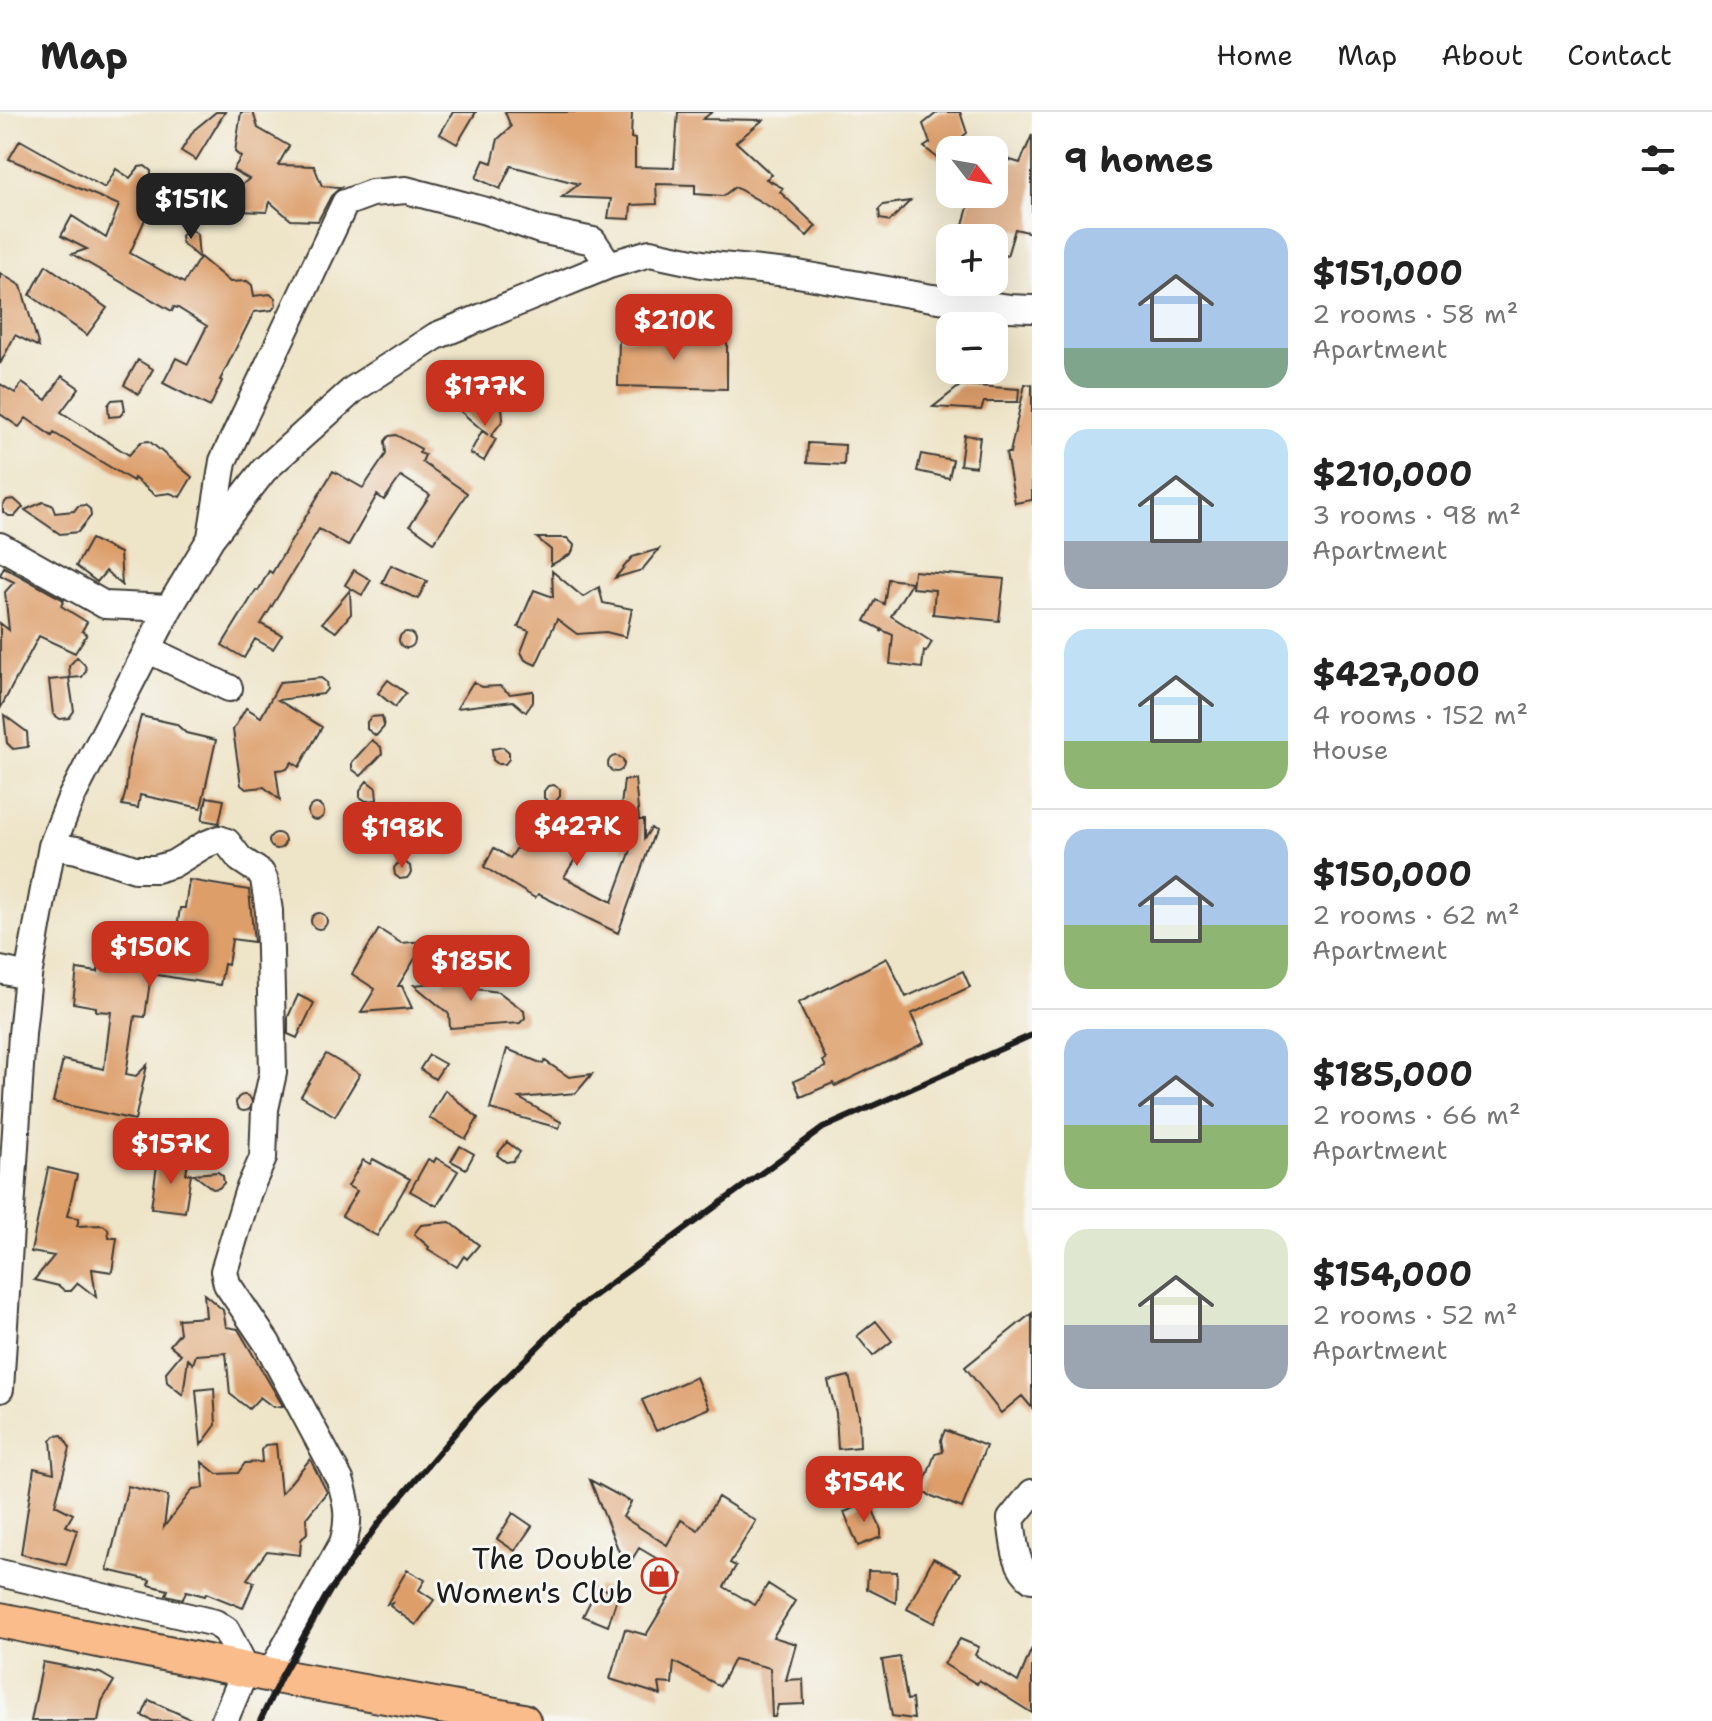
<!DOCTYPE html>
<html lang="en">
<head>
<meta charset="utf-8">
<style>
  :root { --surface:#fff; --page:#f6f6f6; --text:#222; --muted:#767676; --line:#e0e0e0; --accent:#c8321e }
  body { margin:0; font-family:"Shantell Sans",sans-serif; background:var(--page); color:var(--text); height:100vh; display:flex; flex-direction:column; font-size:30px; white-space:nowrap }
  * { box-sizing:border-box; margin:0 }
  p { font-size:26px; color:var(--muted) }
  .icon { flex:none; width:44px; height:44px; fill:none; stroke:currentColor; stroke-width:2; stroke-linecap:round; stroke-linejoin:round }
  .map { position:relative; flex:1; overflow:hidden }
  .details { display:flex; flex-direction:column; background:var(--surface); width:680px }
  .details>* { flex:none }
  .needle { width:52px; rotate:121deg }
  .buttons { position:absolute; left:936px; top:24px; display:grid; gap:16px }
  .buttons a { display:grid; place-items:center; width:72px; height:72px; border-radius:16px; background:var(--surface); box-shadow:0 8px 32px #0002; font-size:40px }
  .price { position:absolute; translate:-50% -68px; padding:0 18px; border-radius:16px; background:var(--accent); color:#fff; font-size:26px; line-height:52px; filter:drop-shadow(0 2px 4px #0008) }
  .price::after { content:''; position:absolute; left:50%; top:48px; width:24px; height:18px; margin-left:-12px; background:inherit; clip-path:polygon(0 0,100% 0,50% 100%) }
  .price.current { background:#222; color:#fff }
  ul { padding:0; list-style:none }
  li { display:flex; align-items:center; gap:24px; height:200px; padding:0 32px }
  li+li { border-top:2px solid var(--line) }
  li span { display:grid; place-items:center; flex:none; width:224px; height:160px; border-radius:24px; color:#555 }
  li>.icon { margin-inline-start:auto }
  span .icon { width:96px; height:96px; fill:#fffc; stroke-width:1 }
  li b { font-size:34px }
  h2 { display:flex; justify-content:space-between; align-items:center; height:96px; padding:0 32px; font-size:34px }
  header { display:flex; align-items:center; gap:48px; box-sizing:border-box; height:112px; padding:0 40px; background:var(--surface); border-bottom:2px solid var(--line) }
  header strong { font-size:38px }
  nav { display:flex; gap:44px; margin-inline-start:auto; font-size:28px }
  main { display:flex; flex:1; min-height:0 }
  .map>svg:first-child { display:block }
  .building { fill:#dd9e6b }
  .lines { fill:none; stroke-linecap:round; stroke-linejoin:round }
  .minor-casing { stroke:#3c3a36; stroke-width:30 }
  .major-casing { stroke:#3c3a36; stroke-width:38 }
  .minor { stroke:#fff; stroke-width:26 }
  .major { stroke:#f9bc8a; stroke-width:34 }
  .rail { stroke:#1c1c1c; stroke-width:6 }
  .labels { text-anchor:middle; stroke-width:6; stroke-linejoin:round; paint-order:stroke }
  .poi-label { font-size:30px; fill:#1c1c1c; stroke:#f6f6f2; text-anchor:end }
</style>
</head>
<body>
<header>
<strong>Map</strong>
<nav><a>Home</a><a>Map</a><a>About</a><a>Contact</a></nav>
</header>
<main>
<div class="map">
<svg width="1032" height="1609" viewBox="0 0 1032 1609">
  <rect width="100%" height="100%" fill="#f6f6f2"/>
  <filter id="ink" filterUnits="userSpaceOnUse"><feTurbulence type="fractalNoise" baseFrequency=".0125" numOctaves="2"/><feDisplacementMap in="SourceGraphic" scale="16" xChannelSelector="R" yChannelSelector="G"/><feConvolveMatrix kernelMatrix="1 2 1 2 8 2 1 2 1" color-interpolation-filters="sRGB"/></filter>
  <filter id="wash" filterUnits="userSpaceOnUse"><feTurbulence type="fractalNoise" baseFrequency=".006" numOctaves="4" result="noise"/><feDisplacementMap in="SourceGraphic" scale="32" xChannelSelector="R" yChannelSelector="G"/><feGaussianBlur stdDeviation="1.8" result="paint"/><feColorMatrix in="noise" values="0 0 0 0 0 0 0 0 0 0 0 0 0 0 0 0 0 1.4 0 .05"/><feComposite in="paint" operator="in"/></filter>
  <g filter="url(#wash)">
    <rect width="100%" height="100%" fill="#eee4c8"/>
    <g id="blocks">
      <!-- building -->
      <path class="building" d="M216,0H225L196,48L181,39L194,18Z
        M241,0H253L258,16L289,34L278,53L314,54L322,74L341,75L331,84L318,109L291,108L270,90L267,100L211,98L249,67L233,58L241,45L235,40Z
        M453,0H476L457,32L440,22Z
        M505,0H632L631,26L635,27V55L674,56L678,0H712L703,7L763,8L736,30L772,63L766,67L783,76L780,80L816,114L807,124L777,99L735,75L723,84L695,82V73L656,72L657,92L631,93L630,107L608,106L611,87L562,85L579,72L511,54L500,77L476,66L484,48L492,51L498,27L511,15Z
        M938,0H960L967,21L950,35V56L924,35L930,31L923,12Z
        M1032,23V121L1015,117L1007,144L994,140V126H959L972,82H994V43L1020,51Z
        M20,28L105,76L116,57L130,66L139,55L145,54L151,59V65L140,80L149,84L142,103L146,105L130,141L184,171L200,145L230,170L247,169L252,173L254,184L270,182L275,186L276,193L272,198L254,200L220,268L222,269L210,295L163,271L176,246L188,252L207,214L178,196L174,195L172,199L72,142L87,137L61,124L72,104L106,126L119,93L9,47Z
        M910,89L890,109L880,107L879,97L883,93Z
        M192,118L197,122L199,146L182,131L181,124L185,119Z
        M46,153L107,196L87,223L30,183Z
        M0,161L21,174L39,235L15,223L0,252Z
        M657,224H727V277L618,274L619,226L657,227Z
        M138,248L153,257L139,282L124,273Z
        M62,264L79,276L61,300L129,343L141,330L149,329L192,365L180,385L170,381L155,383L134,366L133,369L54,321L52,324L26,306L19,315L0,302V272L15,281L22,271L46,288Z
        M1025,272L1032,273V388L1015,391L1006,341H1010Z
        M961,273L1019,277L1018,290H984L981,298L933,295Z
        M123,287L125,298L120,304L109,305L108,293L112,288Z
        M502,294L503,308L491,324L496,327L484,349L470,341L482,319L488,323L459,298Z
        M396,323L421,337L419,341L425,343L422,350L467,381L434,430L410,413L430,383L401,364L384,388L377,383L348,434L319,417L261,512L282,523L273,537L255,527L244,546L222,533L256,478L258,479L269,459L272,461L333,359L363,376L386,342L385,329L389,324Z
        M964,323L980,325L976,355L960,353Z
        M808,331L845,333L844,353L807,351Z
        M921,342L953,348L949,366L917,359Z
        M14,387L23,395L15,404H9L3,400V393L7,388Z
        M43,390L52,393L55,401L74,399L78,394L85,393L90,397L91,404L78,420L60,422L25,398Z
        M537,426H567L574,433L573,438L571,442L551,453V438Z
        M91,427L120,441L122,473L106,459L97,470L76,454Z
        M659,437L642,458L615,466L632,445Z
        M391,453L427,469L418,487L382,471Z
        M4,455L64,488L61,494L87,510L82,519L87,522L75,541L39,524L0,597V511L9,518L5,480L14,470L0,463Z
        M354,458L371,468L362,483L345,473Z
        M552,459L583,485L599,475L603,491L632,497L626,525L606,520L577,522L557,507L536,553L525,548L521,540L529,519L518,515L534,478L553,485Z
        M914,459L1004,467L999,509L933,502L935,478L912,476Z
        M888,467L912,470L891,504L932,530L926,540L924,539L922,556L890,552L893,523L882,518L881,520V517L865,509L876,488L884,492Z
        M350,478L351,502L336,520L322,511Z
        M399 528a8 8 0 1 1 16 0a8 8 0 1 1-16 0Z
        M77,545L85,553L86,559L82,565L70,566L69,554Z
        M69,566L74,599L69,606L60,607L53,602L49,568Z
        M321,566L326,570L327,577L323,582L278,588L322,615L299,655L292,650L287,657L276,658L280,688L264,675L246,677L241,673L233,618L246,596L261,605L280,570Z
        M388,568L406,581L395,595L378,581Z
        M473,570L482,575L500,574L510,582L533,579V590L526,600L513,589L457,596Z
        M4,603L27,620L28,635L13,637L7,631Z
        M141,604L176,612L186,621L216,628L201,696L140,683L138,696L122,693L126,678L129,647Z
        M382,604L384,615L376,624L367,617V610L371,605Z
        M372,628L381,635L382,642L361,664L352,657V650Z
        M503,635L509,640V647L505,652H498L493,648L492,637Z
        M608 652a8 8 0 1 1 16 0a8 8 0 1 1-16 0Z
        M635,667L639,708H644V727L651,716L655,719L618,821L538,782L535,786L484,755L494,736L510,746L532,714L577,744L564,765L612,790L631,738H623L621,694L624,668Z
        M367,669L376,676L377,688L366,689L360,685V678Z
        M554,673L560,677V684L553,693L544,686V679L548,674Z
        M207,685L224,688L219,711L202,708Z
        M308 700a8 8 0 1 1 16 0a8 8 0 1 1-16 0Z
        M269 729a8 8 0 1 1 16 0a8 8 0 1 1-16 0Z
        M401,747L410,754L411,761L407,766L400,767L395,763L394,756Z
        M189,768L249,778L254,830L232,827L228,853L224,852L220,873L151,862L145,905L135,904L126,962L136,964L147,953L135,1008L53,990L63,948L104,957L111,900L96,899V895L73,891L77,857L98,860L104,820L175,830L180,796H185Z
        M311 809a8 8 0 1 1 16 0a8 8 0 1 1-16 0Z
        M379,817L401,831L426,829L398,874H402L412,896L361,900L375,877L352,862Z
        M887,846L906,885L963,859L970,875L911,902L924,931L835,974L833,971L801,985L794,969L826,955L823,949L826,947L798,891Z
        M451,854L476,877L499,880L524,899L525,906L520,911L450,916L449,902L414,873L443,870L444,862Z
        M298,883L314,891L297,926L288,922V905Z
        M507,937L543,952L545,949L569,965L592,962L576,981L519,986L561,1010L559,1016L490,997Z
        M326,942L360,962L335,1004L301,984Z
        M429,943L445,952L435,967L420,957Z
        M445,978L478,1006L466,1027L429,1006Z
        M236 991a8 8 0 1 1 16 0a8 8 0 1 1-16 0Z
        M507,1030L520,1040L513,1049L506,1050L497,1043Z
        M460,1034L474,1042L466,1057L451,1049Z
        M158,1046L188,1050L186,1062H191L185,1100L151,1096Z
        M436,1046L458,1059L437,1094L410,1079L428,1047L434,1050Z
        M373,1047L410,1067L377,1124L342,1104L357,1079L348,1074L363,1048L370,1052Z
        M48,1056L77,1063L67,1104L79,1106L77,1114L103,1113L108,1117L109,1126H117L112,1160L92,1157L96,1185L78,1171L71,1179H65L59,1174L34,1168L54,1144L31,1140Z
        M218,1060L223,1064L224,1071L219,1076L213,1077L193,1062Z
        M450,1110L479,1133L467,1147L464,1144L457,1155L428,1137L429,1135L414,1122L421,1113Z
        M204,1182L223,1198L226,1215L238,1217L283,1294L273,1295L260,1285L249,1297L230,1282L226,1241L196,1243L193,1252L188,1247L183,1283L167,1270L166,1260L181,1242L170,1233L180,1221L178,1207L206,1205Z
        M1032,1201V1296L1022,1284L1001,1301L965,1255Z
        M876,1209L892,1229L873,1244L857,1224Z
        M849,1264L859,1304L860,1335L838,1337L836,1301L828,1269Z
        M696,1265L709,1296L656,1319L642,1288Z
        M214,1276L216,1313L201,1333L196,1278Z
        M945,1318L986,1334L962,1396L921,1380L935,1342L943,1340L941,1328Z
        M62,1323L70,1336L55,1393L73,1402L66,1414L77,1418L66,1453L21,1442L34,1356L54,1361L51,1329L55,1324Z
        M276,1332L281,1382L310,1347L327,1380L306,1406L307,1421L301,1428L300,1443L267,1439L247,1467L254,1470L243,1496L206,1481L205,1484L186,1479L183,1487L166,1483L168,1478L149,1473L150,1468L107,1458L128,1374L168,1384L164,1415L193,1377L204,1376L202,1350L217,1362L238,1361L245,1351L262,1350L261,1338L265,1333Z
        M867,1360L871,1376L855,1380L851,1365Z
        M590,1368L631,1390L623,1405L667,1433L681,1408L698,1418L718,1385L756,1409L730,1451L736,1454L724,1475L755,1493L768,1472L795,1489L773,1525L796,1532L786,1568L803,1567L804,1592L778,1593L775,1605H772L770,1556L734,1547L720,1574L674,1550L672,1572L659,1571L661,1583L610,1567L625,1517L646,1523L683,1462L639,1436L631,1449L620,1442Z
        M870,1390L881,1418V1425L858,1434L844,1400Z
        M513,1401L532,1414L515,1439L497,1427Z
        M933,1446L961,1461L934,1511L907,1497Z
        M407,1458L425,1468L419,1478L434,1488L416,1513L390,1494L392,1491L387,1492Z
        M868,1459L897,1460L896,1491L867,1477Z
        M598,1474L618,1483L608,1514L583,1504Z
        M960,1527L979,1535L975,1543L1018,1570L1032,1536V1601L979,1568L977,1572L944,1552Z
        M900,1545L907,1588L912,1587L914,1607L892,1604L882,1548Z
        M43,1550L100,1561L114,1569L102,1589L98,1609H31Z
        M149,1588L195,1609H153L142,1604Z"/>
    </g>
  </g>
  <g filter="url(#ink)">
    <use href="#blocks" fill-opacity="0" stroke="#3c3a36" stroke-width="2"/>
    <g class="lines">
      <!-- minor casing -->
      <g class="minor-casing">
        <path id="minor" d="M211,425L223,349L345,91L372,81L406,78L486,99L540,118L593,129L609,153
          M0,434L105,493L169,496
          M149,538L229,576
          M52,734L77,738L135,757H156L173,752L204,733L219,727L227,730L240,747L261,761L264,767L269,799L273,961L265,997L263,1046L248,1080L224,1159L227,1172L267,1231L340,1368C348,1391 350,1408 343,1431L270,1562
          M0,858L28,864
          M0,1277L22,922L28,864L52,734L71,686L169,496L211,426L264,358L354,277L436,224L609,153L650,141L702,152L798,162L932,186L1009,196L1032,197
          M1032,1381L1011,1407C1014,1427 1014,1455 1032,1467
          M0,1461L215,1511L226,1518L246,1557L224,1609"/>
      </g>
      <!-- major casing -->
      <g class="major-casing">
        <path id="major" d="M0,1508L281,1565L523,1609"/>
      </g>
      <!-- minor -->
      <use href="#minor" class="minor"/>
      <!-- major -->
      <use href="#major" class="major"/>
      <!-- rail -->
      <path class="rail" d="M260,1609L281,1565L326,1484L382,1407L479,1293L577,1196L823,1016L1032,923"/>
    </g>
  </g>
  <!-- icons -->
  <defs>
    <g id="shop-ring" transform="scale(1.8)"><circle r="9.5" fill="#f6f6f2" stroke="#c8321e" stroke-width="1.5"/><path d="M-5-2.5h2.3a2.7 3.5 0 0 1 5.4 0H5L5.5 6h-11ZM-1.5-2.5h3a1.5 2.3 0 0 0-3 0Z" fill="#c8321e"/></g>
  </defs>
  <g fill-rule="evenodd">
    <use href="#shop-ring" x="659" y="1464"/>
  </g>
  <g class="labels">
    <!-- poi labels -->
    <g class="poi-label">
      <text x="633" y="1457">The Double<tspan x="633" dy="34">Women's Club</tspan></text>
    </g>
  </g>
</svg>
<div class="buttons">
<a><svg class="needle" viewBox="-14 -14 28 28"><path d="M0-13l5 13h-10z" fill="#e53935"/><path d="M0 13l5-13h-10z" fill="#767676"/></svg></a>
<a>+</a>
<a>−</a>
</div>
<b class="price current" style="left:191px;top:129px">$151K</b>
<b class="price" style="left:674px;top:250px">$210K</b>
<b class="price" style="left:485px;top:316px">$177K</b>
<b class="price" style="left:577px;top:756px">$427K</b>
<b class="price" style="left:402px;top:758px">$198K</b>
<b class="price" style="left:150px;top:877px">$150K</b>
<b class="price" style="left:471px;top:891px">$185K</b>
<b class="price" style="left:171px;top:1074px">$157K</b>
<b class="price" style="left:864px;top:1412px">$154K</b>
</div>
<section class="details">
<h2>9 homes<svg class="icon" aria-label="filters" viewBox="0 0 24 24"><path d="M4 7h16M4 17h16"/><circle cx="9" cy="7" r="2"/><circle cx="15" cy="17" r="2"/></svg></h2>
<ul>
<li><span style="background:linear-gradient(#a9c7e8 75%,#7fa58c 0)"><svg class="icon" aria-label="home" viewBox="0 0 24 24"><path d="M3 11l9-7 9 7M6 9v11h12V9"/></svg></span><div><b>$151,000</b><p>2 rooms · 58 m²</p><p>Apartment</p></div></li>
<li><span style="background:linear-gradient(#bfe0f5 70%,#9aa5b1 0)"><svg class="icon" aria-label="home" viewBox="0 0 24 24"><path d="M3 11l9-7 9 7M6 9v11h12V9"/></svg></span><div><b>$210,000</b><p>3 rooms · 98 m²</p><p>Apartment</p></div></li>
<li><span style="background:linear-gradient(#bfe0f5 70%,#8fb573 0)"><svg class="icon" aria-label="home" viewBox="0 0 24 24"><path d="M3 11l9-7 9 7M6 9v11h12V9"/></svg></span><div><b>$427,000</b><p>4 rooms · 152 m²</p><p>House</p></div></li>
<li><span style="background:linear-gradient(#a9c7e8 60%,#8fb573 0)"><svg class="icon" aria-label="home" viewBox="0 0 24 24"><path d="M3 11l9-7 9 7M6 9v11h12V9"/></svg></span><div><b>$150,000</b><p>2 rooms · 62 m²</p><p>Apartment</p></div></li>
<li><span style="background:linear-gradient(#a9c7e8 60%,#8fb573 0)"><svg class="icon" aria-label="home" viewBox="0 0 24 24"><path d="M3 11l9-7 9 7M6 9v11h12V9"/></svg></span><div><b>$185,000</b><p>2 rooms · 66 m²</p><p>Apartment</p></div></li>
<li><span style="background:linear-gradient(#dfe7d0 60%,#9aa5b1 0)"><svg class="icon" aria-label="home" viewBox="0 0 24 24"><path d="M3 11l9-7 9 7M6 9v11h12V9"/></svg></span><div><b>$154,000</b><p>2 rooms · 52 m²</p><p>Apartment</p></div></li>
</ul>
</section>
</main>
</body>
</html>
